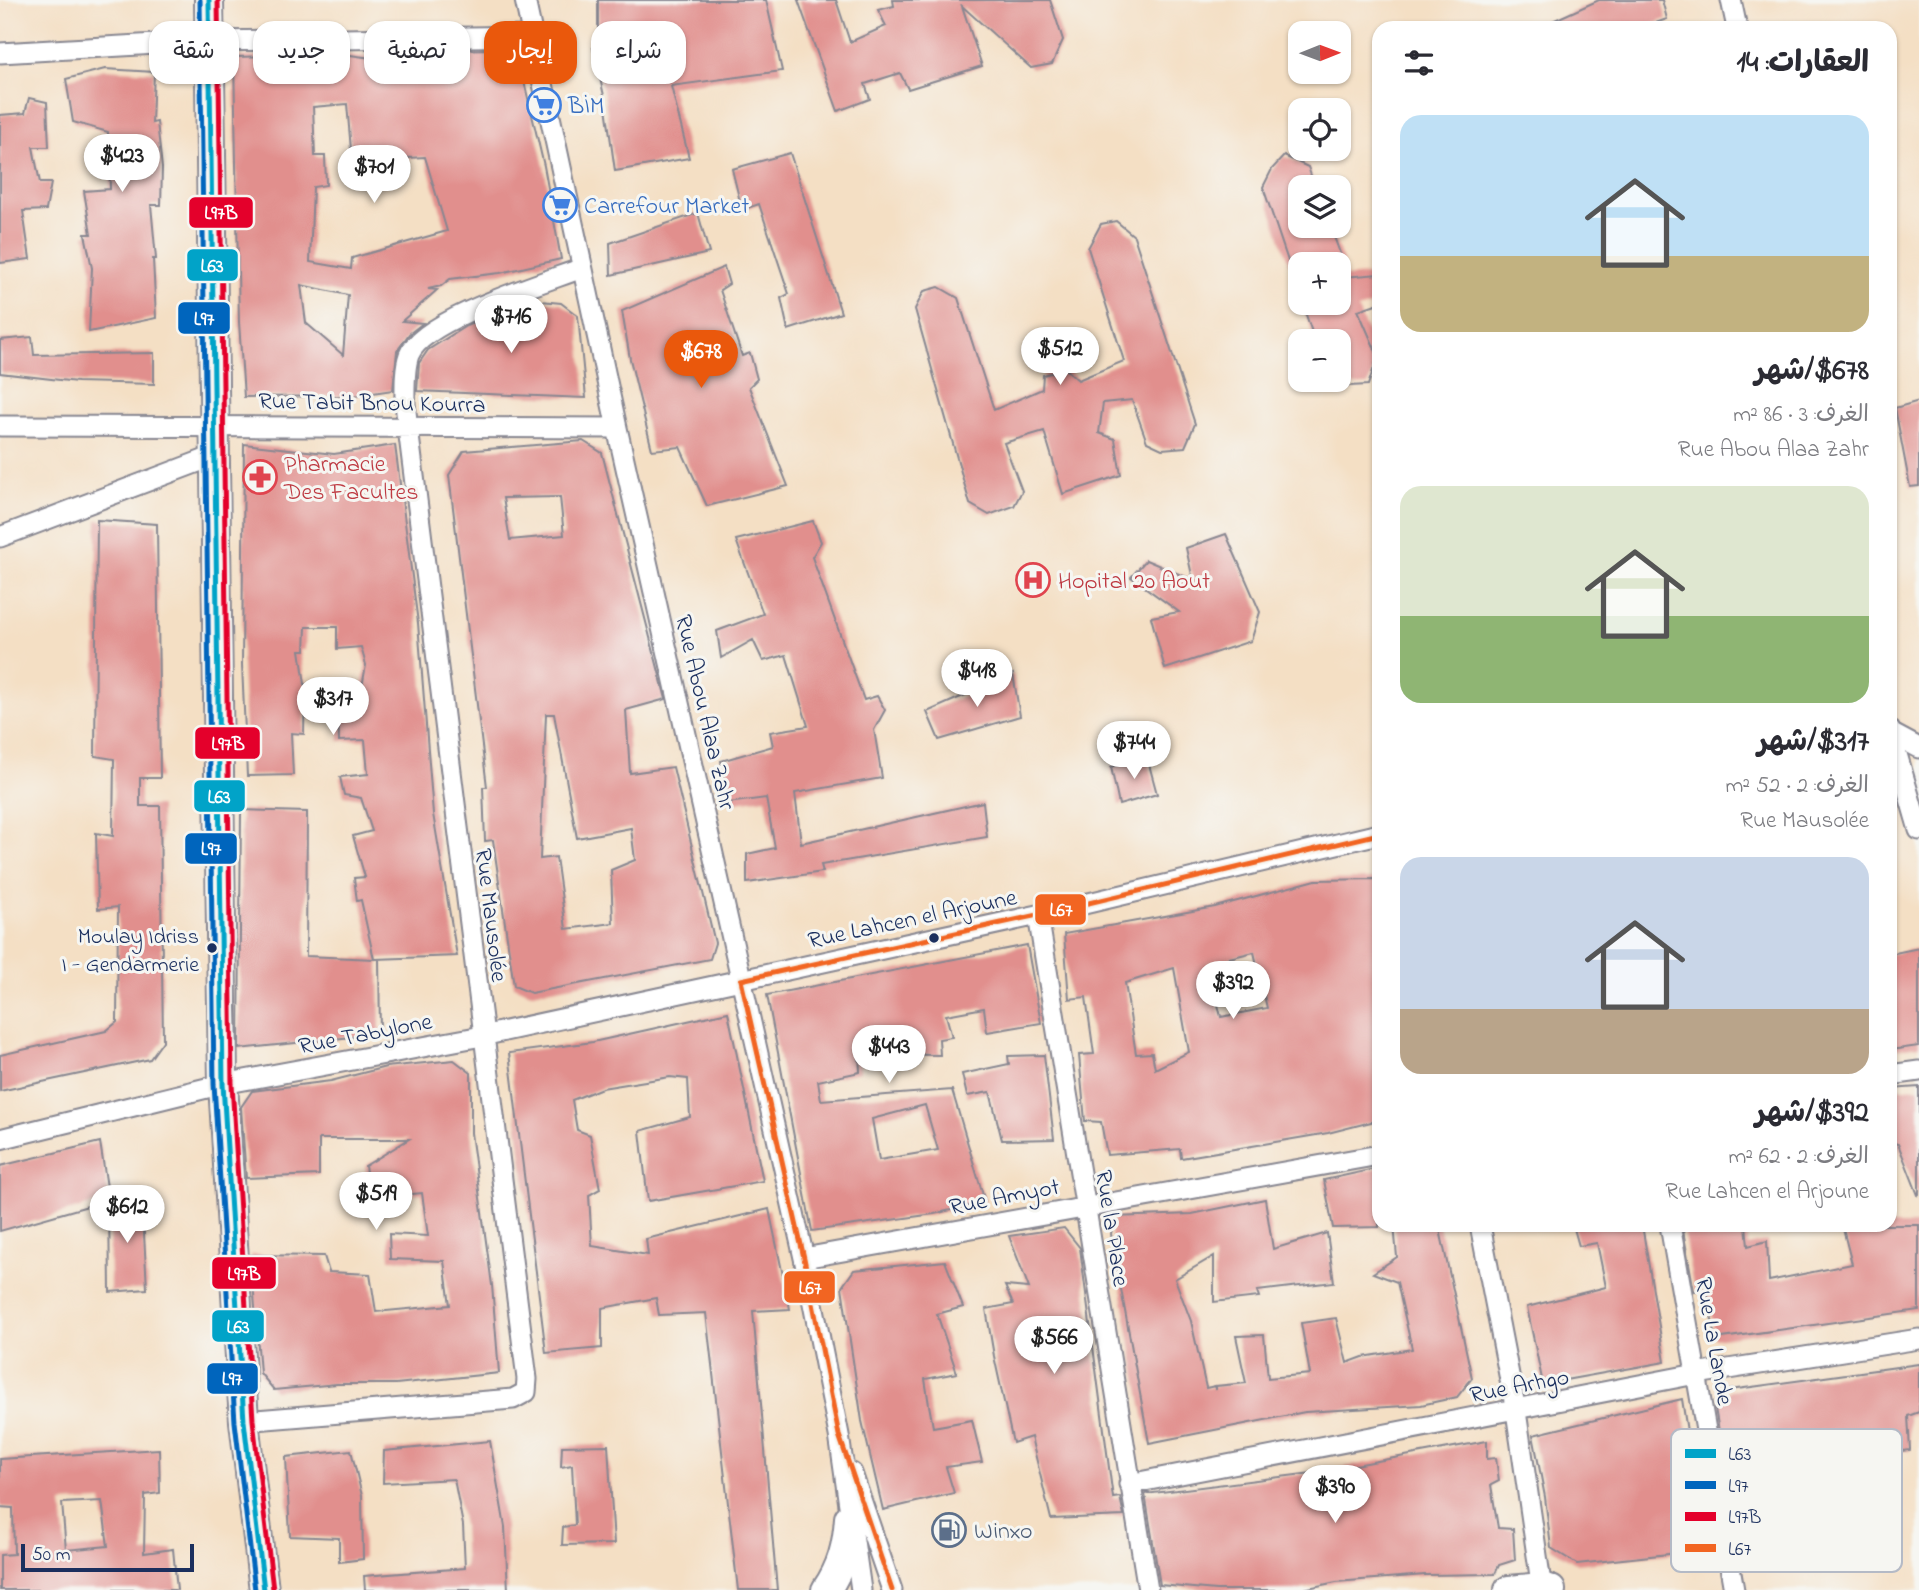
<!DOCTYPE html>
<html lang="ar">
<head>
<meta charset="utf-8">
<style>
  :root { --surface:#fff; --page:#f2f2f3; --text:#2b2b33; --muted:#7c7c81; --accent:#ea580c }
  body { margin:0; font-family:"Indie Flower","Playpen Sans Arabic",sans-serif; background:var(--page); color:var(--text); direction:rtl; height:100vh; display:flex; flex-direction:column; font-size:26px; white-space:nowrap }
  * { box-sizing:border-box; margin:0 }
  p { font-size:23px; color:var(--muted) }
  .icon { flex:none; width:38px; height:38px; fill:none; stroke:currentColor; stroke-width:2; stroke-linecap:round; stroke-linejoin:round }
  .map { position:relative; flex:1; overflow:hidden; direction:ltr }
  .details { position:absolute; left:1372px; top:21px; width:525px; height:1211px; display:flex; flex-direction:column; background:var(--surface); border-radius:21px; box-shadow:0 2px 5px #0004; direction:rtl }
  .details>* { flex:none }
  .hud { position:absolute; left:21px; top:21px; width:665px; height:63px; direction:rtl; display:flex; gap:14px }
  .needle { width:46px; rotate:89deg }
  .controls { position:absolute; left:1288px; top:21px; display:grid; gap:14px }
  .controls a { display:grid; place-items:center; width:63px; height:63px; border-radius:14px; background:var(--surface); box-shadow:0 2px 5px #0004; font-size:35px }
  .scale { position:absolute; left:21px; bottom:18px; width:173px; box-sizing:border-box; padding-left:7px; border:4px solid #1b2f5e; border-top:0; font-size:19px; line-height:24px; white-space:nowrap; color:#1b2f5e; -webkit-text-stroke:5px #f6f6f2; paint-order:stroke }
  .price { position:absolute; translate:-50% -60px; padding:0 16px; border-radius:24px; background:#fff; color:#222; font-size:23px; line-height:46px; filter:drop-shadow(0 2px 4px #0008) }
  .price::after { content:''; position:absolute; left:50%; top:42px; width:21px; height:16px; margin-left:-10px; background:inherit; clip-path:polygon(0 0,100% 0,50% 100%) }
  .price.selected { background:var(--accent); color:#fff }
  ul { padding:0; list-style:none }
  li { display:grid; align-content:center; gap:14px; height:371px; padding:0 28px }
  li span { display:grid; place-items:center; height:217px; border-radius:21px; color:#555 }
  li>.icon { margin-inline-start:auto }
  span .icon { width:126px; height:126px; fill:#fffc; stroke-width:1 }
  li b { font-size:30px }
  h2 { display:flex; justify-content:space-between; align-items:center; height:84px; padding:0 28px; font-size:30px }
  .tag { padding:0 24px; border-radius:21px; background:var(--surface); box-shadow:0 2px 5px #0004; font-size:24px; line-height:63px }
  .tag.selected { background:var(--accent); color:#fff }
  .map>svg:first-child { display:block }
  .building { fill:#e18f8d; fill-rule:evenodd }
  .lines { fill:none; stroke-linecap:round; stroke-linejoin:round }
  .street-casing { stroke:#888791; stroke-width:23 }
  .secondary-casing { stroke:#888791; stroke-width:32 }
  .street { stroke:#fff; stroke-width:19 }
  .secondary { stroke:#fff; stroke-width:28 }
  .bus-1-casing { stroke:#f6f6f2; stroke-width:10 }
  .bus-2-casing { stroke:#f6f6f2; stroke-width:10 }
  .bus-3-casing { stroke:#f6f6f2; stroke-width:10 }
  .bus-4-casing { stroke:#f6f6f2; stroke-width:10 }
  .bus-1 { stroke:#01a3c8; stroke-width:5 }
  .bus-2 { stroke:#0065bd; stroke-width:5 }
  .bus-3 { stroke:#e4002b; stroke-width:5 }
  .bus-4 { stroke:#f26522; stroke-width:5 }
  .bus-dot { fill:#1b2f5e; stroke:#f6f6f2; stroke-width:2.5 }
  .labels { text-anchor:middle; stroke-width:6; stroke-linejoin:round; paint-order:stroke }
  .bus-label { font-size:22px; fill:#1b2f5e; stroke:#f6f6f2; text-anchor:end }
  .shop-label { font-size:24px; fill:#366cbe; stroke:#f6f6f2; text-anchor:start }
  .street-label { font-size:24px; fill:#1b2f5e; stroke:#f6f6f2 }
  .health-label { font-size:24px; fill:#be3a42; stroke:#f6f6f2; text-anchor:start }
  .service-label { font-size:24px; fill:#4e5e75; stroke:#f6f6f2; text-anchor:start }
  .key { fill:#f6f6f2; stroke:#b4bac6; stroke-width:2 }
  .key-label { font-size:19px; fill:#1b2f5e }
  .line-badge { stroke:#f6f6f2; stroke-width:2.5 }
  .badge-label { font-size:19px; text-anchor:middle; font-weight:bold; fill:#fff }
</style>
</head>
<body>
<div class="map">
<svg width="1919" height="1590" viewBox="0 0 1919 1590">
  <rect width="100%" height="100%" fill="#f6f6f2"/>
  <filter id="ink" filterUnits="userSpaceOnUse"><feTurbulence type="fractalNoise" baseFrequency=".0143" numOctaves="2"/><feDisplacementMap in="SourceGraphic" scale="14" xChannelSelector="R" yChannelSelector="G"/><feConvolveMatrix kernelMatrix="1 2 1 2 8 2 1 2 1" color-interpolation-filters="sRGB"/></filter>
  <filter id="wash" filterUnits="userSpaceOnUse"><feTurbulence type="fractalNoise" baseFrequency=".00686" numOctaves="4" result="noise"/><feDisplacementMap in="SourceGraphic" scale="28" xChannelSelector="R" yChannelSelector="G"/><feGaussianBlur stdDeviation="1.57" result="paint"/><feColorMatrix in="noise" values="0 0 0 0 0 0 0 0 0 0 0 0 0 0 0 0 0 1.4 0 .05"/><feComposite in="paint" operator="in"/></filter>
  <g filter="url(#wash)">
    <rect width="100%" height="100%" fill="#f4dfc4"/>
    <g id="blocks">
      <!-- building -->
      <path class="building" d="M598,0H766L782,71L671,86L689,158L615,171L605,100L593,48H598Z
        M798,0H836L850,42L886,26L878,10L894,6L893,0H1050L1063,40L1052,64L1031,68L962,6L982,66L908,89L900,73L865,84L870,99L838,111Z
        M1599,0H1662L1667,19L1641,28H1537Z
        M493,49L519,60L544,166L561,259L500,273L450,279L441,286L428,289L437,290L402,321L423,323L409,334L397,351L393,390L353,396L244,397L239,322L234,57L343,54L407,63L406,51ZM347,104L352,161L425,157L447,231L352,258L351,269L310,262L313,187L326,185L325,156H315L313,107ZM301,285L348,295L343,355L306,323Z
        M105,69L154,72L152,123L157,122L162,168L161,205H151L156,259H153L156,318L89,332L92,268L85,234H91L84,191L110,189L108,132L73,122L66,79Z
        M29,98L47,102L49,147H33L40,183H51L46,210L23,211L30,259L0,263V115L25,113Z
        M790,153L841,313L788,330L781,298L789,294L759,204L742,210L732,169Z
        M1284,156L1308,167L1315,187H1300V226H1330L1344,264H1289L1263,187L1272,169Z
        M698,213L709,253L611,275L610,243Z
        M1116,221L1134,236L1195,424L1185,447L1162,449L1147,442L1132,400L1103,403L1099,433L1115,439L1121,475L1063,494L1044,431L1004,443L1022,491L1014,506L989,515L970,504L915,309L924,291L939,287L958,298L994,410L1042,389L1043,375L1066,369L1078,380L1124,361L1088,248L1101,224Z
        M1339,265L1344,277L1379,274V303L1358,310L1378,356L1368,385L1349,386L1339,381V341H1315L1302,303H1339Z
        M724,267L729,284L720,290L742,356L750,353L757,379L749,387L788,486L707,506L680,447L652,450L630,359L622,311Z
        M531,300L561,303L578,316L586,398L417,391L419,363L428,350L466,326Z
        M32,337L34,355L154,353V384L77,382L0,373V340Z
        M1919,401V486L1910,487L1895,408Z
        M583,441L602,453L666,699L626,710L630,773L673,767L715,943L710,959L531,993L514,986L493,840L485,841L483,787H487L449,475L464,451ZM560,497L564,535L510,540L503,498ZM546,714H554L577,838L631,828L635,860L611,870L613,923L566,929L556,857L540,859Z
        M244,444L334,454L395,445L418,623L433,814L457,956L375,959H379L380,1034L239,1049L241,810L307,812L306,956L374,959L361,900L357,901L354,878L365,877L353,836L372,831L361,798L344,795L340,777L368,774L365,740L339,741L338,699L360,698L366,665L361,647L337,649V627H306L305,650H300L305,684L304,734L291,733L293,775L247,776L242,665Z
        M97,520L157,524L160,778H140V806H160L163,1041L150,1059L0,1091V1055L106,1031L117,1022L118,907L98,909L96,833L113,836L114,759L95,756Z
        M813,521L821,542L812,557L864,700L877,696L885,710L874,730L882,778L795,793L801,843L983,802L987,837L821,865L823,872L747,883V854L775,848L766,798L728,803L721,761L773,746L770,732L808,726L786,655L763,661L753,640L721,658L717,631L763,614L736,540Z
        M1226,534L1260,612L1251,641L1165,669L1151,617L1179,612L1131,577L1146,560L1193,580L1186,548Z
        M1013,674L1020,716L939,740L927,712Z
        M1147,757L1157,794L1119,805L1111,767Z
        M1379,879V1120L1328,1133L1181,1158L1180,1149L1107,1155L1101,1122L1085,1121L1079,1055L1094,1054L1086,997L1069,999L1064,934L1215,907L1316,880ZM1254,952L1267,1008L1221,1017L1208,963ZM1174,968L1189,1052L1155,1069L1152,1053L1136,1054L1125,983Z
        M1027,945L1041,1023L987,1032L984,1008L946,1015L952,1037L939,1039L940,1055L859,1054L860,1072L818,1081L821,1100L952,1090L985,1202L934,1214L812,1231L767,995ZM925,1105L938,1150L879,1160L872,1119Z
        M1919,948V1046L1890,1050V954Z
        M728,1012L763,1181L648,1201L640,1131L690,1117L688,1079L670,1077L602,1088L572,1100L577,1130L590,1135L600,1189L589,1195L592,1246L648,1255L646,1239L769,1209L790,1309L753,1311L777,1590H738L706,1313L659,1315L656,1298L602,1308V1348L546,1353L509,1053L593,1042Z
        M1044,1055L1054,1139L1002,1140L990,1092L967,1096L962,1074L1009,1064L1008,1056Z
        M454,1060L471,1073V1133L492,1285L499,1373L396,1384H337L274,1390L260,1373L251,1255L324,1256L329,1272L370,1274L376,1312L450,1305L444,1261L390,1259L389,1234L428,1236L422,1193L370,1198L365,1166L409,1139H319V1175L246,1178L241,1107L252,1091L331,1081L386,1067Z
        M1919,1087V1194L1918,1195L1898,1144L1890,1142V1089Z
        M100,1142L109,1200L0,1231V1166Z
        M1379,1168V1227L1333,1228L1324,1180Z
        M142,1197L147,1289L110,1292L109,1200Z
        M1265,1199L1273,1249L1327,1233L1334,1282L1257,1291L1259,1297L1214,1302V1256L1175,1279L1191,1321L1206,1388L1215,1386L1216,1390V1386L1246,1383L1236,1336L1264,1335L1268,1378L1310,1374L1301,1323L1336,1318L1347,1363L1363,1357L1412,1349L1397,1282L1373,1273L1397,1257L1394,1225H1439L1472,1378L1457,1397L1421,1405L1305,1412L1149,1443L1111,1234L1114,1217L1192,1214Z
        M1573,1225H1642L1665,1362L1543,1384L1527,1307L1606,1287L1597,1243L1579,1246Z
        M1682,1225H1746L1748,1246L1767,1241L1769,1281L1852,1264L1842,1225H1919V1310L1715,1339L1707,1289L1694,1291Z
        M1064,1228L1080,1248L1113,1498L1120,1497L1124,1516L1051,1519L1031,1437L1013,1443L994,1356L986,1309L1013,1304L1005,1286L1029,1288L1009,1236Z
        M945,1261L963,1307L937,1314L957,1373L925,1379L929,1405L933,1427L972,1420L982,1462L946,1467L954,1493L883,1510L862,1421L842,1287L854,1270Z
        M1919,1364V1412L1908,1416L1910,1450L1871,1455L1869,1433L1791,1443V1467L1797,1496L1848,1484L1852,1508L1880,1507L1890,1561L1745,1562L1741,1559L1715,1408L1730,1390Z
        M1682,1399L1688,1438L1694,1432L1714,1549L1577,1564L1551,1548L1545,1497L1533,1435Z
        M490,1441L505,1527L508,1590H365L364,1576L465,1568L463,1525L454,1479L383,1483L384,1451Z
        M1487,1441V1459L1496,1458L1499,1481L1491,1485L1498,1528L1513,1529L1515,1560L1499,1565L1495,1574L1425,1575L1336,1582L1299,1590H1216L1160,1585L1145,1494L1312,1473Z
        M608,1445L614,1544L562,1545L563,1527L575,1525L572,1465L561,1467L562,1446Z
        M159,1449L160,1493L145,1495L144,1553L173,1549L177,1590H0V1555L14,1554L13,1508L0,1507V1459ZM102,1501L108,1546L66,1550L62,1503Z
        M351,1450L362,1496L363,1559L339,1562V1538L290,1536L286,1457Z"/>
    </g>
  </g>
  <g filter="url(#ink)">
    <use href="#blocks" fill-opacity="0" stroke="#888791" stroke-width="2"/>
    <g class="lines">
      <!-- street casing -->
      <g class="street-casing">
        <path id="street" d="M525,0L617,428L804,1258L839,1435L861,1590
          M1731,0L1737,28
          M0,53L209,41L533,36
          M0,426L617,428
          M0,537L214,456
          M1890,730L1919,830
          M1891,733L1919,748
          M1038,915L1148,1590
          M1890,1075L1919,1071
          M0,1139L223,1084L482,1036L741,980L1038,915L1379,834
          M1480,1225L1516,1411L1542,1590
          M1670,1225L1734,1590
          M804,1258L1379,1155
          M244,1421L513,1399L526,1392L527,1379L405,404C405,389 404,369 409,355C423,319 546,282 582,268
          M852,1473L892,1590
          M1129,1484L1696,1374L1919,1339"/>
      </g>
      <!-- secondary casing -->
      <g class="secondary-casing">
        <path id="secondary" d="M209,0L223,1084L244,1421L264,1590
          M826,1590C842,1567 847,1546 849,1518
          M1509,1590L1542,1587L1551,1590"/>
      </g>
      <!-- street -->
      <use href="#street" class="street"/>
      <!-- secondary -->
      <use href="#secondary" class="secondary"/>
      <!-- bus-1 casing -->
      <g class="bus-1-casing">
        <path id="bus-1" d="M209,0L223,1084L244,1421L264,1590"/>
      </g>
      <!-- bus-2 casing -->
      <g class="bus-2-casing">
        <path id="bus-2" d="M200,0L214,1084L235,1422L255,1590"/>
      </g>
      <!-- bus-3 casing -->
      <g class="bus-3-casing">
        <path id="bus-3" d="M218,0L232,1084L253,1420L273,1589"/>
      </g>
      <!-- bus-4 casing -->
      <g class="bus-4-casing">
        <path id="bus-4" d="M741,980L1038,915L1379,834
          M741,980L804,1258L839,1435L892,1590"/>
      </g>
      <!-- bus-1 -->
      <use href="#bus-1" class="bus-1"/>
      <!-- bus-2 -->
      <use href="#bus-2" class="bus-2"/>
      <!-- bus-3 -->
      <use href="#bus-3" class="bus-3"/>
      <!-- bus-4 -->
      <use href="#bus-4" class="bus-4"/>
    </g>
  </g>
  <!-- icons -->
  <defs>
    <g id="supermarket-ring" transform="scale(1.75)"><circle r="9.5" fill="#f6f6f2" stroke="#3f7fe0" stroke-width="1.5"/><path d="M-6-5.5h2.5l.6 2H6L4.5 2H-2.5L-4.4-4H-6ZM-1.5 3.2a1.3 1.3 0 1 0 .1 0ZM3 3.2a1.3 1.3 0 1 0 .1 0Z" fill="#3f7fe0"/></g>
    <g id="pharmacy-ring" transform="scale(1.75)"><circle r="9.5" fill="#f6f6f2" stroke="#e0444e" stroke-width="1.5"/><path d="M-2-6h4v4h4v4h-4v4h-4v-4h-4v-4h4Z" fill="#e0444e"/></g>
    <g id="hospital-ring" transform="scale(1.75)"><circle r="9.5" fill="#f6f6f2" stroke="#e0444e" stroke-width="1.5"/><path d="M-5-5h3v3.5h4V-5h3V5h-3V1.5h-4V5h-3Z" fill="#e0444e"/></g>
    <g id="fuel-ring" transform="scale(1.75)"><circle r="9.5" fill="#f6f6f2" stroke="#5c6f8a" stroke-width="1.5"/><path d="M-5.5-6h7V0h2V4h1.3V-2.5L3-4.5l.8-.8L6-3V5H2.5V1h-1V6h-7ZM-4.2-4.7v3.2H.2V-4.7Z" fill="#5c6f8a"/></g>
  </defs>
  <g fill-rule="evenodd">
    <use href="#supermarket-ring" x="544" y="105"/>
    <use href="#supermarket-ring" x="560" y="205"/>
    <use href="#pharmacy-ring" x="260" y="477"/>
    <use href="#hospital-ring" x="1033" y="580"/>
    <use href="#fuel-ring" x="949" y="1530"/>
  </g>
  <!-- markers -->
  <g class="bus-dot">
    <circle cx="934" cy="938" r="6"/>
    <circle cx="212" cy="948" r="6"/>
  </g>
  <g class="labels">
    <!-- bus labels -->
    <g class="bus-label">
      <text x="199" y="943">Moulay Idriss<tspan x="199" dy="28">I - Gendarmerie</tspan></text>
    </g>
    <!-- shop labels -->
    <g class="shop-label">
      <text x="568" y="113">BİM</text>
      <text x="584" y="213">Carrefour Market</text>
    </g>
    <!-- street labels -->
    <g class="street-label">
      <text transform="translate(372 402) rotate(1)" y="8">Rue Tabit Bnou Kourra</text>
      <text transform="translate(706 712) rotate(77)" y="8">Rue Abou Alaa Zahr</text>
      <text transform="translate(492 915) rotate(83)" y="8">Rue Mausolée</text>
      <text transform="translate(912 918) rotate(-12)" y="8">Rue Lahcen el Arjoune</text>
      <text transform="translate(365 1033) rotate(-11)" y="8">Rue Tabylone</text>
      <text transform="translate(1004 1196) rotate(-11)" y="8">Rue Amyot</text>
      <text transform="translate(1113 1228) rotate(81)" y="8">Rue la Place</text>
      <text transform="translate(1715 1341) rotate(80)" y="8">Rue La Lande</text>
      <text transform="translate(1519 1385) rotate(-11)" y="8">Rue Arhgo</text>
    </g>
    <!-- health labels -->
    <g class="health-label">
      <text x="284" y="471">Pharmacie<tspan x="284" dy="28">Des Facultes</tspan></text>
      <text x="1058" y="588">Hopital 20 Aout</text>
    </g>
    <!-- service labels -->
    <g class="service-label">
      <text x="974" y="1538">Winxo</text>
    </g>
  </g>
  <!-- legend -->
  <rect x="1671" y="1429" width="231" height="143" rx="10" class="key"/>
  <rect x="1685" y="1449" width="31" height="9" fill="#01a3c8"/>
  <rect x="1685" y="1481" width="31" height="8" fill="#0065bd"/>
  <rect x="1685" y="1512" width="31" height="9" fill="#e4002b"/>
  <rect x="1685" y="1544" width="31" height="8" fill="#f26522"/>
  <g class="key-label">
    <text x="1728" y="1460">L63</text>
    <text x="1728" y="1492">L97</text>
    <text x="1728" y="1523">L97B</text>
    <text x="1728" y="1555">L67</text>
  </g>
  <g class="line-badge">
    <rect x="188" y="196" width="66" height="33" rx="7" fill="#e4002b"/>
    <rect x="186" y="248" width="53" height="34" rx="7" fill="#01a3c8"/>
    <rect x="177" y="301" width="54" height="34" rx="7" fill="#0065bd"/>
    <rect x="194" y="726" width="67" height="34" rx="7" fill="#e4002b"/>
    <rect x="193" y="779" width="53" height="34" rx="7" fill="#01a3c8"/>
    <rect x="184" y="832" width="54" height="33" rx="7" fill="#0065bd"/>
    <rect x="1034" y="893" width="53" height="33" rx="7" fill="#f26522"/>
    <rect x="211" y="1256" width="66" height="34" rx="7" fill="#e4002b"/>
    <rect x="783" y="1270" width="53" height="34" rx="7" fill="#f26522"/>
    <rect x="211" y="1309" width="54" height="34" rx="7" fill="#01a3c8"/>
    <rect x="206" y="1362" width="53" height="33" rx="7" fill="#0065bd"/>
  </g>
  <g class="badge-label">
    <text x="221" y="219">L97B</text>
    <text x="212" y="272">L63</text>
    <text x="204" y="325">L97</text>
    <text x="228" y="750">L97B</text>
    <text x="219" y="803">L63</text>
    <text x="211" y="855">L97</text>
    <text x="1061" y="916">L67</text>
    <text x="244" y="1280">L97B</text>
    <text x="810" y="1294">L67</text>
    <text x="238" y="1333">L63</text>
    <text x="232" y="1385">L97</text>
  </g>
</svg>
<div class="controls">
<a><svg class="needle" viewBox="-14 -14 28 28"><path d="M0-13l5 13h-10z" fill="#e53935"/><path d="M0 13l5-13h-10z" fill="#7c7c81"/></svg></a>
<a><svg class="icon" aria-label="locate" viewBox="0 0 24 24"><circle cx="12" cy="12" r="6"/><path d="M12 2v4M12 18v4M2 12h4M18 12h4"/></svg></a>
<a><svg class="icon" aria-label="layers" viewBox="0 0 24 24"><path d="M12 4l9 5-9 5-9-5zM3 14l9 5 9-5"/></svg></a>
<a>+</a>
<a>−</a>
</div>
<div class="scale">50 m</div>
<b class="price" style="left:122px;top:194px">$423</b>
<b class="price" style="left:374px;top:205px">$701</b>
<b class="price" style="left:511px;top:355px">$716</b>
<b class="price" style="left:1060px;top:387px">$512</b>
<b class="price selected" style="left:701px;top:390px">$678</b>
<b class="price" style="left:977px;top:709px">$418</b>
<b class="price" style="left:333px;top:737px">$317</b>
<b class="price" style="left:1134px;top:781px">$744</b>
<b class="price" style="left:1233px;top:1021px">$392</b>
<b class="price" style="left:889px;top:1085px">$443</b>
<b class="price" style="left:376px;top:1232px">$519</b>
<b class="price" style="left:127px;top:1245px">$612</b>
<b class="price" style="left:1054px;top:1376px">$566</b>
<b class="price" style="left:1335px;top:1525px">$390</b>
<div class="hud">
<a class="tag">شراء</a>
<a class="tag selected">إيجار</a>
<a class="tag">تصفية</a>
<a class="tag">جديد</a>
<a class="tag">شقة</a>
</div>
<section class="details">
<h2>العقارات: 14<svg class="icon" aria-label="filters" viewBox="0 0 24 24"><path d="M4 7h16M4 17h16"/><circle cx="9" cy="7" r="2"/><circle cx="15" cy="17" r="2"/></svg></h2>
<ul>
<li><span style="background:linear-gradient(#bfe0f5 65%,#c2b280 0)"><svg class="icon" aria-label="home" viewBox="0 0 24 24"><path d="M3 11l9-7 9 7M6 9v11h12V9"/></svg></span><div><b>$678/شهر</b><p>الغرف: 3 · 86 m²</p><p>Rue Abou Alaa Zahr</p></div></li>
<li><span style="background:linear-gradient(#dfe7d0 60%,#8fb573 0)"><svg class="icon" aria-label="home" viewBox="0 0 24 24"><path d="M3 11l9-7 9 7M6 9v11h12V9"/></svg></span><div><b>$317/شهر</b><p>الغرف: 2 · 52 m²</p><p>Rue Mausolée</p></div></li>
<li><span style="background:linear-gradient(#c9d6e8 70%,#b9a48a 0)"><svg class="icon" aria-label="home" viewBox="0 0 24 24"><path d="M3 11l9-7 9 7M6 9v11h12V9"/></svg></span><div><b>$392/شهر</b><p>الغرف: 2 · 62 m²</p><p>Rue Lahcen el Arjoune</p></div></li>
</ul>
</section>
</div>
</body>
</html>
